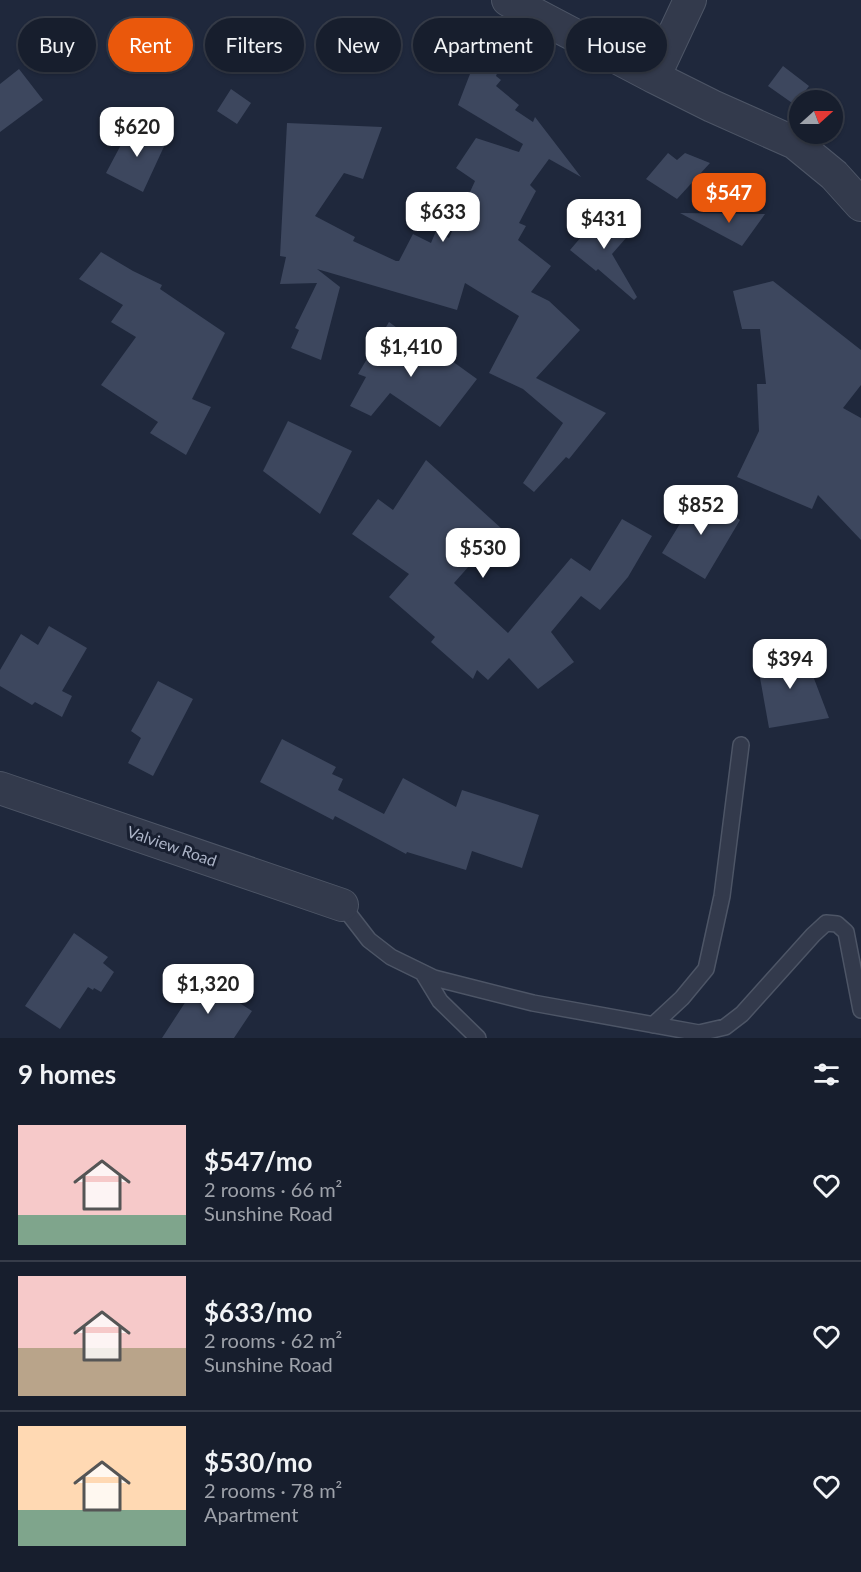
<!DOCTYPE html>
<html lang="en">
<head>
<meta charset="utf-8">
<style>
  :root { --surface:#171e2d; --page:#202735; --text:#f1f3f6; --muted:#9ea2aa; --line:#363c49; --accent:#ea580c }
  body { margin:0; font-family:Lato,sans-serif; background:var(--page); color:var(--text); height:100vh; display:flex; flex-direction:column; font-size:22px; white-space:nowrap }
  * { box-sizing:border-box; margin:0 }
  p { font-size:20px; color:var(--muted) }
  .icon { flex:none; width:33px; height:33px; fill:none; stroke:currentColor; stroke-width:2; stroke-linecap:round; stroke-linejoin:round }
  .map { position:relative; height:1038px; overflow:hidden }
  .drawer { display:flex; flex-direction:column; background:var(--surface); flex:1 }
  .drawer>* { flex:none }
  .hud { position:absolute; left:18px; top:18px; width:825px; height:54px; display:flex; gap:12px }
  .needle { width:39px; rotate:69deg }
  .tools { position:absolute; left:789px; top:90px; display:grid; gap:12px }
  .tools a { display:grid; place-items:center; width:54px; height:54px; border-radius:50%; background:var(--surface); box-shadow:0 2px 4px #0004,0 0 0 2px var(--line); font-size:30px }
  .price { position:absolute; translate:-50% -51px; padding:0 14px; border-radius:12px; background:#fff; color:#222; font-size:20px; line-height:39px; filter:drop-shadow(0 2px 3px #0008) }
  .price::after { content:''; position:absolute; left:50%; top:36px; width:18px; height:14px; margin-left:-9px; background:inherit; clip-path:polygon(0 0,100% 0,50% 100%) }
  .price.active { background:var(--accent); color:#fff }
  ul { padding:0; list-style:none }
  li { display:flex; align-items:center; gap:18px; height:150px; padding:0 18px }
  li+li { border-top:2px solid var(--line) }
  li span { display:grid; place-items:center; flex:none; width:168px; height:120px; border-radius:0px; color:#555 }
  li>.icon { margin-inline-start:auto }
  span .icon { width:72px; height:72px; fill:#fffc; stroke-width:1 }
  li b { font-size:26px }
  h2 { display:flex; justify-content:space-between; align-items:center; height:72px; padding:0 18px; font-size:26px }
  .chip { padding:0 21px; border-radius:27px; background:var(--surface); box-shadow:0 2px 4px #0004,0 0 0 2px var(--line); font-size:21px; line-height:54px }
  .chip.active { background:var(--accent); color:#fff }
  .map>svg:first-child { display:block }
  .building { fill:#3d475e }
  .lines { fill:none; stroke-linecap:round; stroke-linejoin:round }
  .service-casing { stroke:#4d5566; stroke-width:18 }
  .minor-casing { stroke:#4d5566; stroke-width:34 }
  .service { stroke:#333a4c; stroke-width:15 }
  .minor { stroke:#333a4c; stroke-width:32 }
  .labels { text-anchor:middle; stroke-width:6; stroke-linejoin:round; paint-order:stroke }
  .street-label { font-size:16px; fill:#adb5c8; stroke:#181f30 }
</style>
</head>
<body>
<div class="map">
<svg width="861" height="1038" viewBox="0 0 861 1038">
  <rect width="100%" height="100%" fill="#1f283c"/>
  <!-- building -->
  <path class="building" d="M492,17L516,27L496,76L501,80L496,86L519,105L515,110L533,122L535,117L581,177L549,159L530,185L536,191L519,223L526,226L518,240L551,266L531,292L549,301L580,330L536,378L606,413L569,459L566,457L534,492L523,483L563,423L523,389L489,373L519,316L465,283L457,310L317,269L340,287L321,360L291,348L299,330L295,328L317,283L280,284L286,257L280,256L287,123L382,127L363,179L344,173L315,216L355,237L353,241L396,261H399L413,234L431,243L436,231L449,238L475,181L456,168L476,138L519,152L523,144L458,105Z
    M783,66L809,86L795,105L768,86Z
    M19,69L43,100L0,132V84Z
    M231,89L251,103L237,124L217,111Z
    M132,124L167,140L143,192L106,173Z
    M668,153L677,160L685,153L710,163L677,199L646,179Z
    M605,209L626,238L612,254L637,297L634,300L598,269L596,271L570,250Z
    M680,213L765,214L742,246Z
    M101,252L133,271L162,285L160,289L225,333L192,399L211,407L186,455L150,433L158,422L101,385L136,337L111,322L123,305L79,279Z
    M773,281L861,350V385L843,408L861,418V540L818,495L812,509L737,477L759,431L757,384H766L760,329H742L733,291Z
    M389,322L449,366L452,361L477,379L440,427L390,393L371,416L350,406L366,377L358,374Z
    M288,421L352,451L320,514L263,471Z
    M426,460L502,529L454,583L508,633L571,558L590,571L622,519L652,536L628,577L600,610L581,596L551,632L574,662L538,689L509,658L488,680L477,670L473,679L431,642L435,637L389,597L409,574L352,534L378,499L393,510Z
    M700,491L740,520L705,579L662,553Z
    M49,626L87,648L62,691L72,696L62,717L35,702L32,705L0,686V670L21,634L38,645Z
    M802,647L829,718L769,728L757,661Z
    M158,681L193,699L153,776L128,763L141,738L131,731Z
    M282,739L336,767L332,774L343,779L338,790L384,814L403,778L456,807L462,790L539,815L522,868L472,851L466,870L407,852L406,854L335,816L333,820L260,782Z
    M74,933L108,957L103,963L114,972L101,992L94,988L93,990L88,987L60,1029L25,1006Z
    M201,978L252,1011L234,1038H162Z"/>
  <g class="lines">
    <!-- service casing -->
    <g class="service-casing">
      <path id="service" d="M342,905L369,940L391,957L434,978L533,1003L699,1033L725,1027L742,1014L813,935L826,923L837,924L846,932L861,1010
        M423,973L440,1001L478,1038
        M653,1025L682,998L706,969L722,896L741,745"/>
    </g>
    <!-- minor casing -->
    <g class="minor-casing">
      <path id="minor" d="M508,0L654,77L690,0
        M654,77L712,106L795,143L834,175L861,205
        M0,788L342,905"/>
    </g>
    <!-- service -->
    <use href="#service" class="service"/>
    <!-- minor -->
    <use href="#minor" class="minor"/>
  </g>
  <g class="labels">
    <!-- street labels -->
    <g class="street-label">
      <text transform="translate(172 846) rotate(19)" y="6">Valview Road</text>
    </g>
  </g>
</svg>
<div class="tools">
<a><svg class="needle" viewBox="-14 -14 28 28"><path d="M0-13l5 13h-10z" fill="#e53935"/><path d="M0 13l5-13h-10z" fill="#9ea2aa"/></svg></a>
</div>
<b class="price" style="left:137px;top:158px">$620</b>
<b class="price active" style="left:729px;top:224px">$547</b>
<b class="price" style="left:443px;top:243px">$633</b>
<b class="price" style="left:604px;top:250px">$431</b>
<b class="price" style="left:411px;top:378px">$1,410</b>
<b class="price" style="left:701px;top:536px">$852</b>
<b class="price" style="left:483px;top:579px">$530</b>
<b class="price" style="left:790px;top:690px">$394</b>
<b class="price" style="left:208px;top:1015px">$1,320</b>
<div class="hud">
<a class="chip">Buy</a>
<a class="chip active">Rent</a>
<a class="chip">Filters</a>
<a class="chip">New</a>
<a class="chip">Apartment</a>
<a class="chip">House</a>
</div>
</div>
<section class="drawer">
<h2>9 homes<svg class="icon" aria-label="filters" viewBox="0 0 24 24"><path d="M4 7h16M4 17h16"/><circle cx="9" cy="7" r="2"/><circle cx="15" cy="17" r="2"/></svg></h2>
<ul>
<li><span style="background:linear-gradient(#f6c9c9 75%,#7fa58c 0)"><svg class="icon" aria-label="home" viewBox="0 0 24 24"><path d="M3 11l9-7 9 7M6 9v11h12V9"/></svg></span><div><b>$547/mo</b><p>2 rooms · 66 m²</p><p>Sunshine Road</p></div><svg class="icon" aria-label="heart" viewBox="0 0 24 24"><path d="M12 20l-8-8c-3-5 5-10 8-4 3-6 11-1 8 4z"/></svg></li>
<li><span style="background:linear-gradient(#f6c9c9 60%,#b9a48a 0)"><svg class="icon" aria-label="home" viewBox="0 0 24 24"><path d="M3 11l9-7 9 7M6 9v11h12V9"/></svg></span><div><b>$633/mo</b><p>2 rooms · 62 m²</p><p>Sunshine Road</p></div><svg class="icon" aria-label="heart" viewBox="0 0 24 24"><path d="M12 20l-8-8c-3-5 5-10 8-4 3-6 11-1 8 4z"/></svg></li>
<li><span style="background:linear-gradient(#ffd9b3 70%,#7fa58c 0)"><svg class="icon" aria-label="home" viewBox="0 0 24 24"><path d="M3 11l9-7 9 7M6 9v11h12V9"/></svg></span><div><b>$530/mo</b><p>2 rooms · 78 m²</p><p>Apartment</p></div><svg class="icon" aria-label="heart" viewBox="0 0 24 24"><path d="M12 20l-8-8c-3-5 5-10 8-4 3-6 11-1 8 4z"/></svg></li>
</ul>
</section>
</body>
</html>
